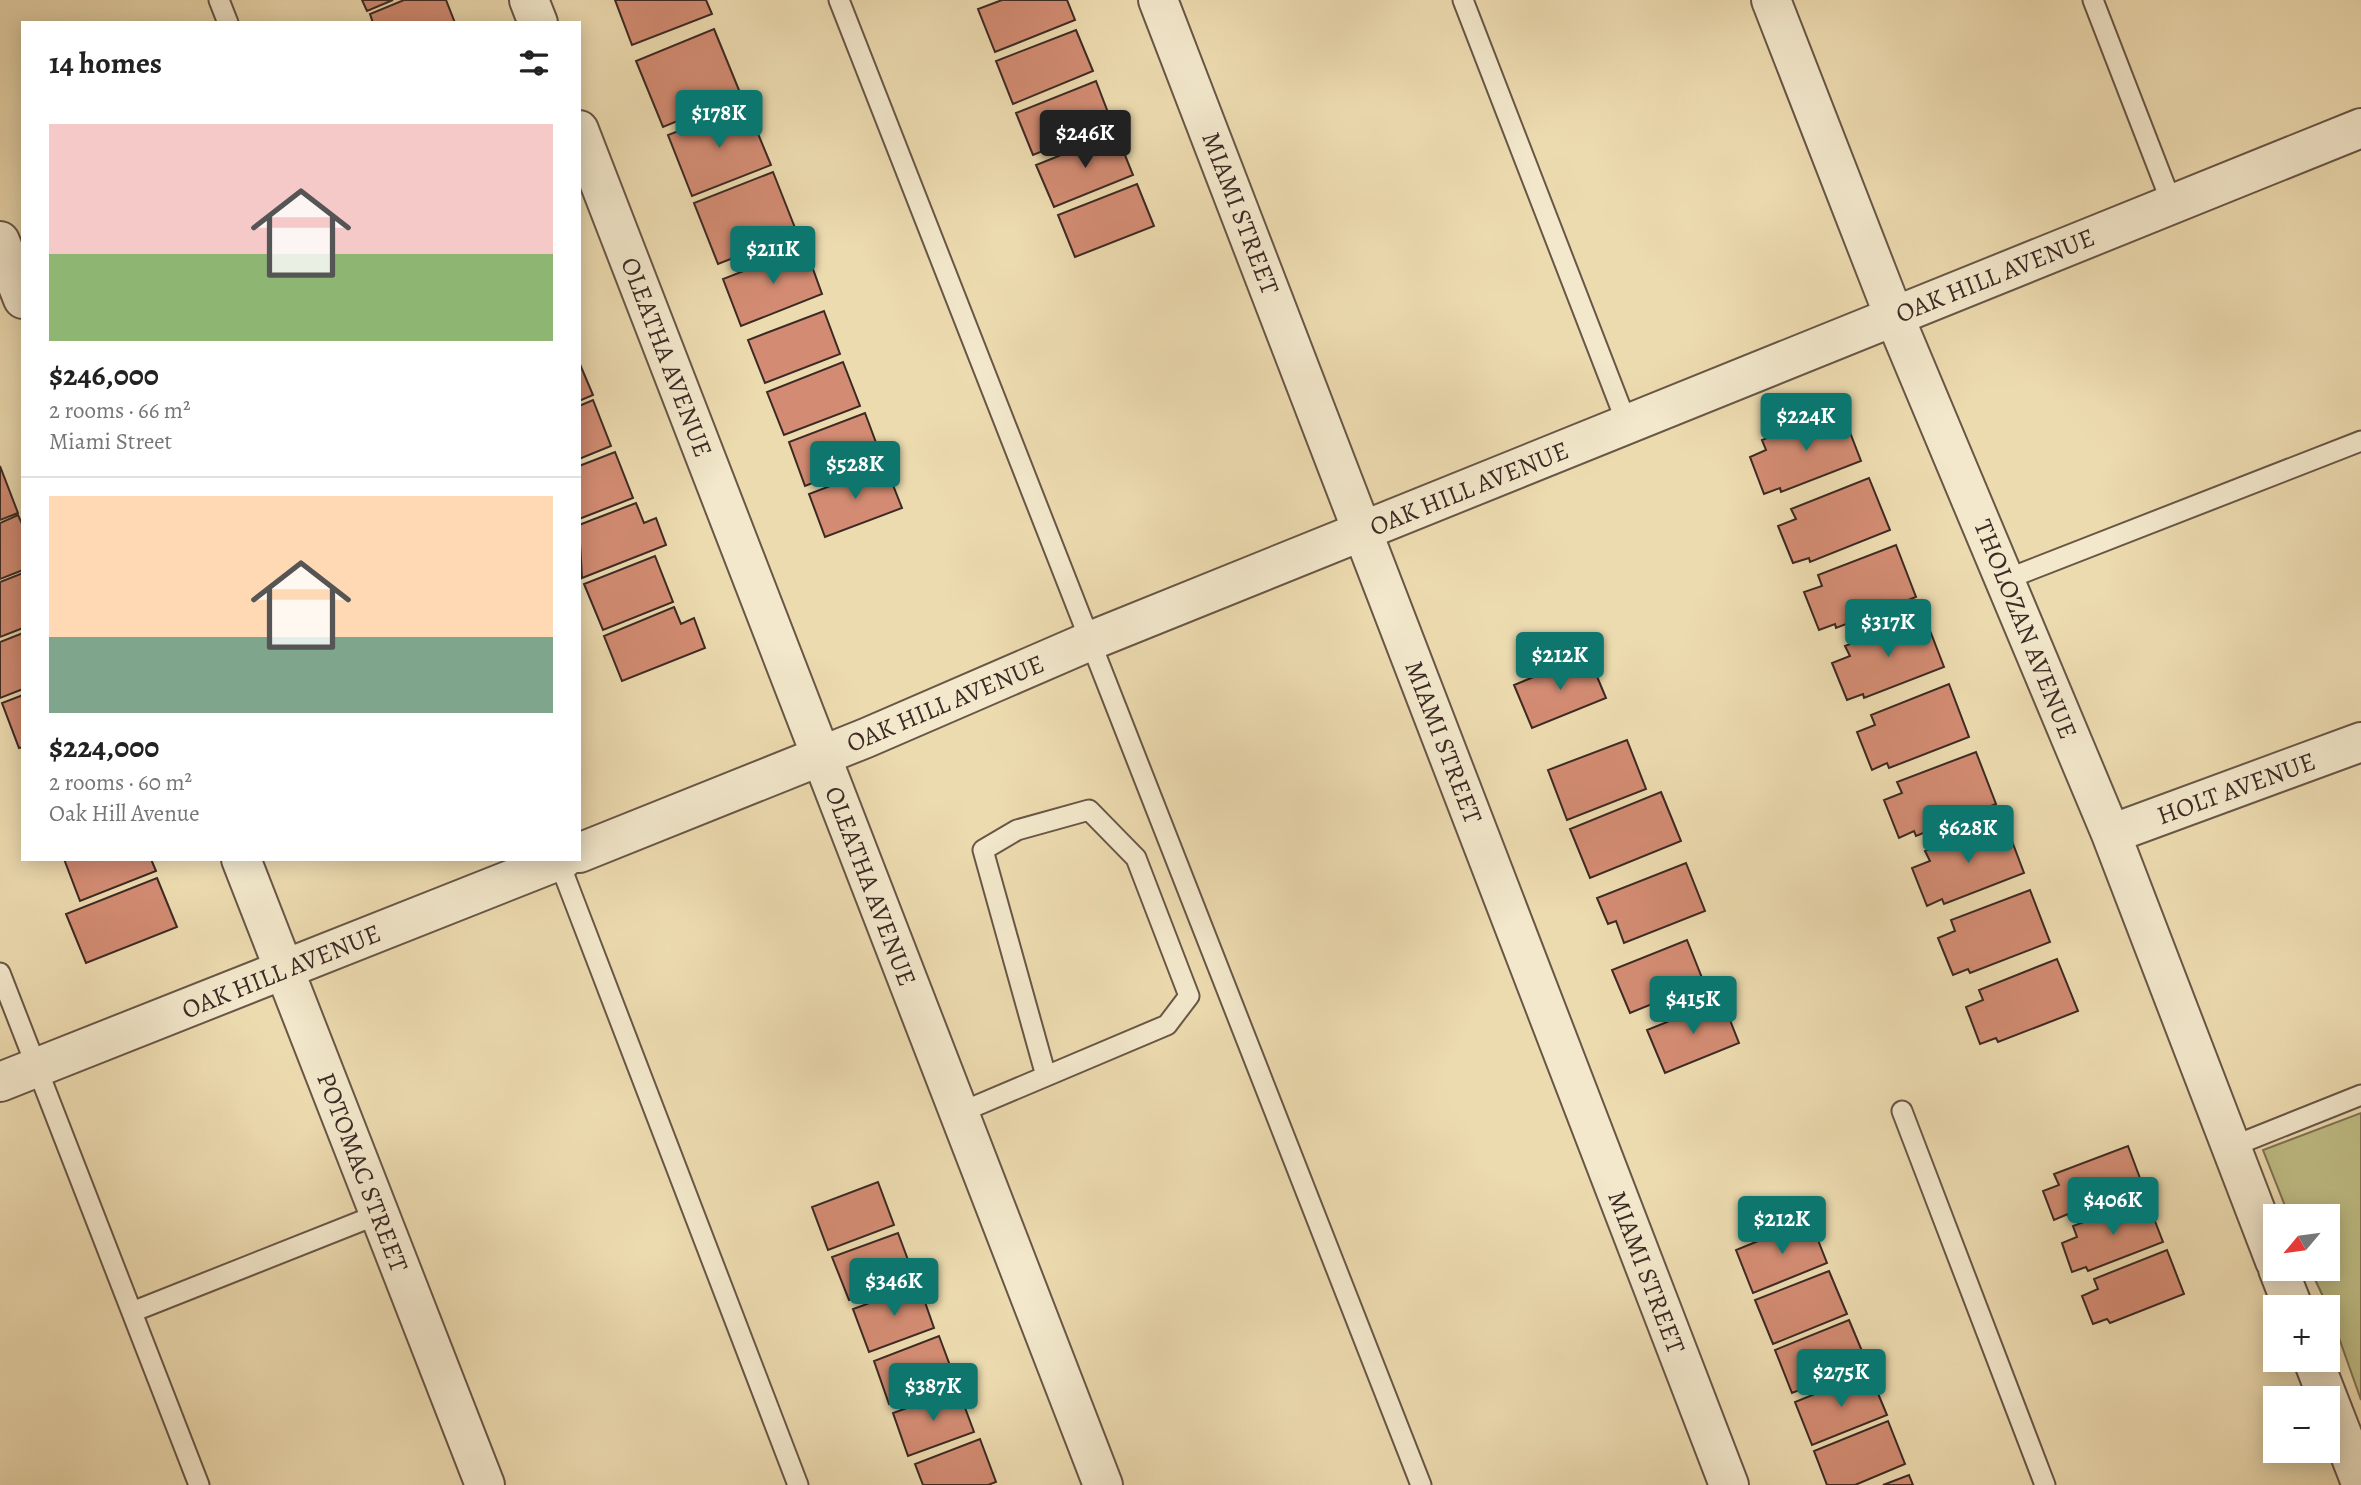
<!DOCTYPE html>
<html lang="en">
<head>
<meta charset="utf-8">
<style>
  :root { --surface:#fff; --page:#f2f2f2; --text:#222; --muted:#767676; --line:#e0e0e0; --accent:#0f766e }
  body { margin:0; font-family:Alegreya,serif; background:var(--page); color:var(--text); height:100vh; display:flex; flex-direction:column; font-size:26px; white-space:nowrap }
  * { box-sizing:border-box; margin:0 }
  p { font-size:23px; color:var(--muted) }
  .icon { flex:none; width:38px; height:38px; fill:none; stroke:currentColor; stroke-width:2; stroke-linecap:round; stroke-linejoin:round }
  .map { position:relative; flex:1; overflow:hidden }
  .drawer { position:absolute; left:21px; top:21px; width:560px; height:840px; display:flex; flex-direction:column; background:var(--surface); border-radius:0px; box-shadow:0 4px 18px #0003 }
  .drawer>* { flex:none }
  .needle { width:46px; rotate:241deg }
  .fabs { position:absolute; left:2263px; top:1204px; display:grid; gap:14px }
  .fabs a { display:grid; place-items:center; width:77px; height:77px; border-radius:0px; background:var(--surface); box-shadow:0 4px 18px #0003; font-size:35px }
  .price { position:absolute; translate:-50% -60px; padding:0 16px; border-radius:7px; background:var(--accent); color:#fff; font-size:23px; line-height:46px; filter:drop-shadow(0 2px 4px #0008) }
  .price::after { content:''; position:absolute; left:50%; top:42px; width:21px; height:16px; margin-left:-10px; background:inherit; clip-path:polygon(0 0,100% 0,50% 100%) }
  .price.active { background:#222; color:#fff }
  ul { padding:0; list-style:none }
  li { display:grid; align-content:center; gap:14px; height:371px; padding:0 28px }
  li+li { border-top:2px solid var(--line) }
  li span { display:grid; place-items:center; height:217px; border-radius:0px; color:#555 }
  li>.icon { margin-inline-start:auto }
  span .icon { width:126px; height:126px; fill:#fffc; stroke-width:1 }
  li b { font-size:30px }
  h2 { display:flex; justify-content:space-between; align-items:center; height:84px; padding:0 28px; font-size:30px }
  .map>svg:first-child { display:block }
  .green { fill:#c0be86; stroke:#7e7455; stroke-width:2 }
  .building { fill:#d38c73; stroke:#3c2a24; stroke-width:2 }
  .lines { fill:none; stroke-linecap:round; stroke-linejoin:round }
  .lane-casing { stroke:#685647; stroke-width:23 }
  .street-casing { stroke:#685647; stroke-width:42 }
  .lane { stroke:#f3e8cc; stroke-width:19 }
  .street { stroke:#f3e8cc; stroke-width:38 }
  .labels { text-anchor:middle; stroke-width:6; stroke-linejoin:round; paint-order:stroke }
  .street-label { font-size:26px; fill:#3c2a24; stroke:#f3e8cc }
</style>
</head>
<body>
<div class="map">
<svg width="2361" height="1485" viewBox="0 0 2361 1485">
  <rect width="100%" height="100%" fill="#eddbb0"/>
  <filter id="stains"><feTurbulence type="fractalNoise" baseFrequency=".00286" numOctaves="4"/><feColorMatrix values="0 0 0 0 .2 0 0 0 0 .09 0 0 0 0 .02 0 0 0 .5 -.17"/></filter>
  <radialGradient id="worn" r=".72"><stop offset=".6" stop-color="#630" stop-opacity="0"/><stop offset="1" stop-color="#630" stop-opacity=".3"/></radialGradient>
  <!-- green -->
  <path class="green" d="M2361,1113V1400L2328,1307L2310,1269H2328V1216H2289L2263,1150Z"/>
  <!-- building -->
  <path class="building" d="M362,0H393L367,11Z
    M404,0H446L455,23H373L370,14Z
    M615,0H706L712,14L632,45Z
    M1002,0H1067L1075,20L995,52L978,9Z
    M714,29L741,95L663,127L636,61Z
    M1076,30L1093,71L1013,104L996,61Z
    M1096,81L1112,123L1033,155L1016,113Z
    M746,105L771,165L692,196L668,135Z
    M1116,133L1133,175L1054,207L1036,165Z
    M773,172L797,233L718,264L694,203Z
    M1137,184L1154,226L1075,257L1058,215Z
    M805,247L822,294L741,326L723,279Z
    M824,311L840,354L765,383L748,340Z
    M579,362L593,395L579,401Z
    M843,362L860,406L784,435L767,392Z
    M593,400L611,446L579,459V406Z
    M1841,409L1861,461L1781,492L1780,488L1764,494L1750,457L1766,450L1762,440Z
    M865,413L881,456L805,486L789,442Z
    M615,452L633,498L579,519V466Z
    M885,465L902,508L825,537L809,494Z
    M0,466L18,513L0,520Z
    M1869,478L1890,530L1810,562L1809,558L1793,563L1778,526L1796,519L1791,509Z
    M636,503L644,523L656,518L666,545L582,578L579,525Z
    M18,515L23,526V570L0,579V523Z
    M1896,545L1916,597L1836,628L1835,624L1819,630L1804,592L1822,586L1818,575Z
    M655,556L673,602L603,630L584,584Z
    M23,573V628L0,637V582Z
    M674,607L681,624L694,618L705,648L622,681L604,636Z
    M1924,615L1944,667L1864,698L1863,694L1847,700L1832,663L1850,656L1845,646Z
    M23,633V689L0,698V642Z
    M1588,655L1606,698L1532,728L1514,685Z
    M1949,684L1969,737L1889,768L1887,763L1872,770L1857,732L1875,725L1871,715Z
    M23,695V747L19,748L2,703Z
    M1627,740L1646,789L1567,820L1548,770Z
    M1976,752L1996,804L1916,836L1914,831L1899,838L1884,800L1902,793L1897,782Z
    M1661,792L1681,841L1590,878L1570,829Z
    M2004,820L2024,873L1944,904L1942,899L1927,906L1912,868L1930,861L1925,851Z
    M64,859H151L156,871L80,901Z
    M1686,863L1705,911L1624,943L1616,921L1608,924L1597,898Z
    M157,878L177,927L86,963L66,914Z
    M2030,890L2050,942L1970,973L1968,969L1953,975L1938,938L1955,931L1951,920Z
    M1687,940L1704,983L1630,1013L1612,970Z
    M2057,959L2078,1011L1998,1042L1996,1038L1980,1044L1966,1007L1983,1000L1979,990Z
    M1722,1000L1739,1043L1665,1073L1647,1030Z
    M2128,1146L2144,1189L2069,1218L2068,1214L2054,1220L2043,1191L2059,1185L2054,1174Z
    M878,1182L894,1225L828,1250L812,1207Z
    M2146,1198L2163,1242L2088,1271L2086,1267L2072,1272L2062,1243L2077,1237L2073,1226Z
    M1810,1220L1827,1263L1753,1293L1736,1250Z
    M898,1233L914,1276L849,1300L832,1257Z
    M2167,1250L2184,1294L2110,1323L2107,1319L2093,1324L2082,1296L2098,1289L2094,1279Z
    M1829,1271L1847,1314L1773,1344L1755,1300Z
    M919,1285L934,1328L869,1352L853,1309Z
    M1849,1320L1867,1363L1792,1393L1775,1350Z
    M939,1336L955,1379L889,1404L874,1361Z
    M1869,1372L1887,1415L1812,1445L1795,1402Z
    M958,1389L974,1432L908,1456L893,1413Z
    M1888,1421L1905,1464L1855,1485H1827L1814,1451Z
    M980,1439L996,1482L988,1485H923L915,1464Z
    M1909,1475L1913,1485H1883Z"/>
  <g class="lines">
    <!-- lane casing -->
    <g class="lane-casing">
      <path id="lane" d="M219,0L228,23
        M839,0L1421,1485
        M1463,0L1627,424
        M2093,0L2172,204
        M2007,579L2361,441
        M558,859L798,1485
        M0,973L199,1485
        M1902,1111L2045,1485
        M959,1113L1167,1025L1189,996L1136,858L1089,810L1017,830L983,850L1046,1076
        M2231,1147L2361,1095
        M132,1312L379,1214"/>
    </g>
    <!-- street casing -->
    <g class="street-casing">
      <path id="street" d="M529,0L538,23
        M1158,0L1729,1485
        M1771,0L1894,316L2111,834L2275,1261
        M579,130L1103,1485
        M0,241L23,299
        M2111,834L2361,742
        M579,853L866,738L1090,641L2361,128
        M241,859L485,1485
        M0,1082L563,859
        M2278,1269L2293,1307
        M2313,1360L2361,1483"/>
    </g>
    <!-- lane -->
    <use href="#lane" class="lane"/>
    <!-- street -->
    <use href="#street" class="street"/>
  </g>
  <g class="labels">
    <!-- street labels -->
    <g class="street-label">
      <text transform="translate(1241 213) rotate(69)" y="9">MIAMI STREET</text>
      <text transform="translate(1995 275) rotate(-22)" y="9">OAK HILL AVENUE</text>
      <text transform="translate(667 357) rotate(69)" y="9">OLEATHA AVENUE</text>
      <text transform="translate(1469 488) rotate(-22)" y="9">OAK HILL AVENUE</text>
      <text transform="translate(2026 629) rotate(68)" y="9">THOLOZAN AVENUE</text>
      <text transform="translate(945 703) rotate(-23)" y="9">OAK HILL AVENUE</text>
      <text transform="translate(1444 742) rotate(69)" y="9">MIAMI STREET</text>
      <text transform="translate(2236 788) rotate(-20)" y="9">HOLT AVENUE</text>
      <text transform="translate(871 886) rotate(69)" y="9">OLEATHA AVENUE</text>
      <text transform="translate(281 971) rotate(-22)" y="9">OAK HILL AVENUE</text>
      <text transform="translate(363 1172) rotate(69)" y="9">POTOMAC STREET</text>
      <text transform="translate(1647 1272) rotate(69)" y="9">MIAMI STREET</text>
    </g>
  </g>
  <rect width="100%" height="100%" filter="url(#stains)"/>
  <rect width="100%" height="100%" fill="url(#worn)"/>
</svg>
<div class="fabs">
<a><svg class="needle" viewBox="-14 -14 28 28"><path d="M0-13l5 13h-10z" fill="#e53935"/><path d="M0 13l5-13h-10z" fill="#767676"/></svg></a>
<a>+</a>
<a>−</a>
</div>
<b class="price" style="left:719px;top:150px">$178K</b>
<b class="price active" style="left:1085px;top:170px">$246K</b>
<b class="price" style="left:773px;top:286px">$211K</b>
<b class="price" style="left:1806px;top:453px">$224K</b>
<b class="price" style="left:855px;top:501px">$528K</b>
<b class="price" style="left:1888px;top:659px">$317K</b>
<b class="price" style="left:1560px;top:692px">$212K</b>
<b class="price" style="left:1968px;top:865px">$628K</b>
<b class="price" style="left:1693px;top:1036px">$415K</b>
<b class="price" style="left:2113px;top:1237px">$406K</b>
<b class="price" style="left:1782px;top:1256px">$212K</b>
<b class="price" style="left:894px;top:1318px">$346K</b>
<b class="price" style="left:1841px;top:1409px">$275K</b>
<b class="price" style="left:933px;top:1423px">$387K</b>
<section class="drawer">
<h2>14 homes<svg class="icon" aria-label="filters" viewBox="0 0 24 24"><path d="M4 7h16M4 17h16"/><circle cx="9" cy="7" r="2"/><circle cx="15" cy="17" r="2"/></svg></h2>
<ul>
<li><span style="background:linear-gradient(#f6c9c9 60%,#8fb573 0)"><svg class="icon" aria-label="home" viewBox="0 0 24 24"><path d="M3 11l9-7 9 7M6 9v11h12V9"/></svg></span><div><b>$246,000</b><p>2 rooms · 66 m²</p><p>Miami Street</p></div></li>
<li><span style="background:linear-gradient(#ffd9b3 65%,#7fa58c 0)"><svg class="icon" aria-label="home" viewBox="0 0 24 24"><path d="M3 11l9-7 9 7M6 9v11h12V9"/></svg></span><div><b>$224,000</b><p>2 rooms · 60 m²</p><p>Oak Hill Avenue</p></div></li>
</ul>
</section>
</div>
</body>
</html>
